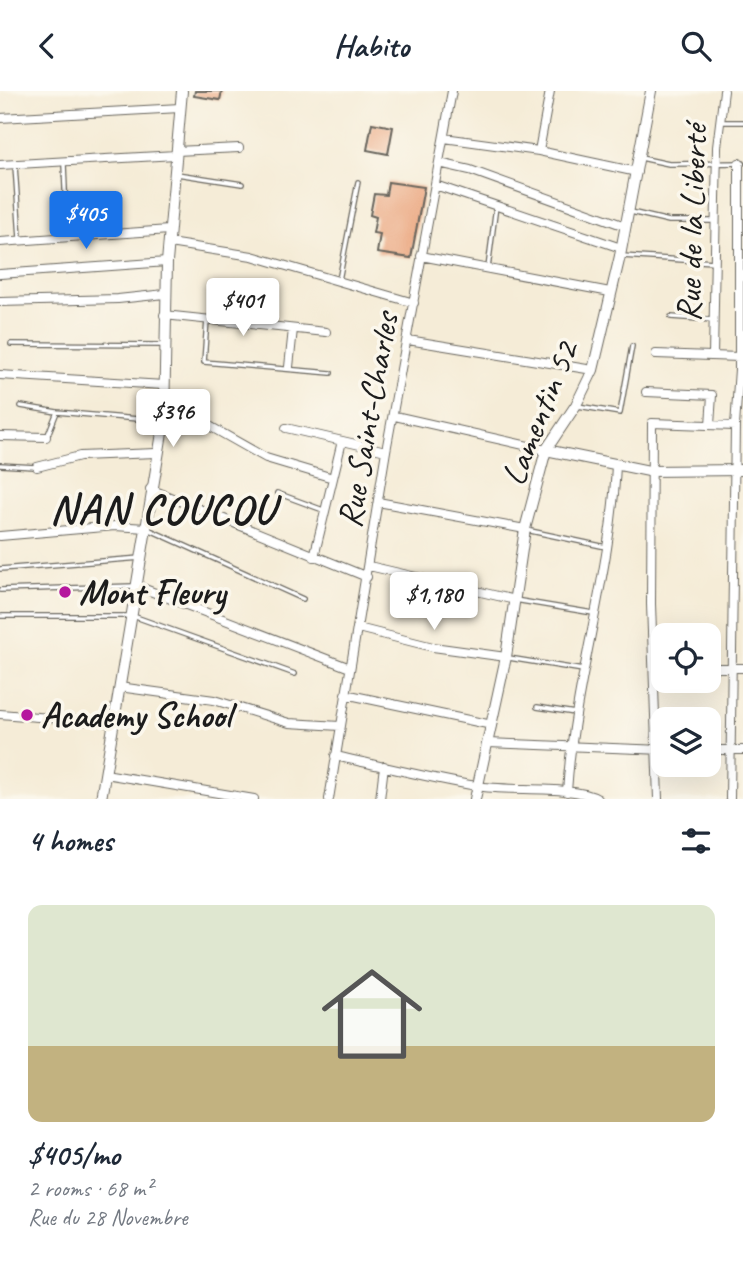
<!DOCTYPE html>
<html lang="en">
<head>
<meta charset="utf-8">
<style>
  :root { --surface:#fff; --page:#f2f2f3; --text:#1f2937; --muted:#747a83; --accent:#1a73e8 }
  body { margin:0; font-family:Caveat,sans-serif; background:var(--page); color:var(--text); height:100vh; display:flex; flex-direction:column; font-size:26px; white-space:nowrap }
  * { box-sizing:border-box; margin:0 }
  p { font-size:23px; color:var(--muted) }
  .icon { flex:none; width:38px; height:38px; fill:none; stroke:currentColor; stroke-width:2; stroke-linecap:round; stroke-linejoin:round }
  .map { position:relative; height:708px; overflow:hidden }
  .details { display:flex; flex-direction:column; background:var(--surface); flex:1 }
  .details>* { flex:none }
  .controls { position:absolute; left:651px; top:532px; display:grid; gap:14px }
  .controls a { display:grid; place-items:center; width:70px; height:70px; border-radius:14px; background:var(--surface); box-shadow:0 7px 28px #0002; font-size:35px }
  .price { position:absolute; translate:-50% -60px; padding:0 16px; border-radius:7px; background:#fff; color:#222; font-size:23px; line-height:46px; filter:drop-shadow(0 2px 4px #0008) }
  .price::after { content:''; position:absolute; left:50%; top:42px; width:21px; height:16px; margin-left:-10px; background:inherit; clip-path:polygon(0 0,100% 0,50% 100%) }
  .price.active { background:var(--accent); color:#fff }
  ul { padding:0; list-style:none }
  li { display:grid; align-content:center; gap:14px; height:371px; padding:0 28px }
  li span { display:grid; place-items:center; height:217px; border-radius:14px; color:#555 }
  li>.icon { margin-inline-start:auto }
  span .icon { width:126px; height:126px; fill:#fffc; stroke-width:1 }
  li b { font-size:30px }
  h2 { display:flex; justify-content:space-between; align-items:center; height:84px; padding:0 28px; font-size:30px }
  header { display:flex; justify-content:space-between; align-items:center; height:91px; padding:0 28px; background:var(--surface); font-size:32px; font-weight:600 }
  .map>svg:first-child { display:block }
  .building { fill:#eaa37a }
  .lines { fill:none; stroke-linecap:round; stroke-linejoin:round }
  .service-casing { stroke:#68655d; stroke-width:6 }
  .minor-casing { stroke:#68655d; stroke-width:10 }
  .tertiary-casing { stroke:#68655d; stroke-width:12 }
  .service { stroke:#fff; stroke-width:3.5 }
  .minor { stroke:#fff; stroke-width:8 }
  .tertiary { stroke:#fff; stroke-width:10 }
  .poi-dot { fill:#b5179e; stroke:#fbf7ec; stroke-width:2.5 }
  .labels { text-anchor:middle; stroke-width:7; stroke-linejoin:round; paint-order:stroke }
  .street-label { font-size:35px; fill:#1c1c1c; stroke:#fbf7ec }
  .poi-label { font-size:35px; font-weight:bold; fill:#1c1c1c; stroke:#fbf7ec; text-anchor:start }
  .district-label { font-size:42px; font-weight:bold; letter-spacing:2px; fill:#1c1c1c; stroke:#fbf7ec }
</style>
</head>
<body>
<header><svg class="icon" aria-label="back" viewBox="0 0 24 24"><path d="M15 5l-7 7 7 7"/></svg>Habito<svg class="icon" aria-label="search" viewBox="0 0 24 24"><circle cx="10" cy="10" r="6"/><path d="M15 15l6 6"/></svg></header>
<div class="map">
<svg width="743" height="708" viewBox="0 0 743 708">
  <rect width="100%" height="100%" fill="#fbf7ec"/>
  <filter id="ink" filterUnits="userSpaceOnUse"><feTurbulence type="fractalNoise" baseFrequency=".0143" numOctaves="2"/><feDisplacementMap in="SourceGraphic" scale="14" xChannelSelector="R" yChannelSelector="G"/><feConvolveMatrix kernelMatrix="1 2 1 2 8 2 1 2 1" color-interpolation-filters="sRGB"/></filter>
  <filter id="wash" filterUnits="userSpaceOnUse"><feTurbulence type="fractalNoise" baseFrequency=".00686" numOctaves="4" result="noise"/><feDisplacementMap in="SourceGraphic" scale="28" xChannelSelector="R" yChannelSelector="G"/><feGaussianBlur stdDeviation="1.57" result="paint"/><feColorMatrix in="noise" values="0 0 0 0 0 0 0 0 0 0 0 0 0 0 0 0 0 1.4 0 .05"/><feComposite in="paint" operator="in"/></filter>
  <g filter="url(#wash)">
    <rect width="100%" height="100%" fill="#f5ecd7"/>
    <g id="blocks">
      <!-- building -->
      <path class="building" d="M195,0H222L220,9L194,5Z
        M372,32L393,36L388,63L367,59Z
        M388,91L424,96L411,167L377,162L380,143L373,142L376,126L370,124L374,103L386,104Z"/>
    </g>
  </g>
  <g filter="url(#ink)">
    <use href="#blocks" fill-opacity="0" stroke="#68655d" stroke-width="2"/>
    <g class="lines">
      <!-- service casing -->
      <g class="service-casing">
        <path id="service" d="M722,31H743
          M641,67L669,73L743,72
          M64,73L67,145
          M15,75L20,147
          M177,83L242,93
          M631,121L669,130H713
          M622,165L714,171
          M488,177L496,115
          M339,189L358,91
          M671,226L713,229
          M207,229L204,271L331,282
          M11,253L163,254
          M21,315L57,321
          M578,315L620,322L632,255
          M47,346L57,321L161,330
          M0,374L35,376
          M277,402L323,419
          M148,438L303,508
          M526,439L606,456
          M0,478L141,467
          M0,499L134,495
          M515,509L593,522
          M0,525H133L295,583
          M509,567L583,579
          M537,616L575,622"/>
      </g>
      <!-- minor casing -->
      <g class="minor-casing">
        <path id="minor" d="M0,27L180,17
          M444,47L539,60L637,81
          M176,60L239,57
          M539,60L550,0
          M439,72L470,79L625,135
          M0,74L176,64
          M435,94L621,157
          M0,151L169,139
          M169,152L252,165L414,212
          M421,165L610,201
          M0,183L167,171
          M0,211L118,208L165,203
          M164,224L326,241
          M408,249L593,279
          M656,263L739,266
          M713,265L717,56L724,0
          M289,276L293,238
          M0,284L164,294
          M646,301L712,304L710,334
          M163,316L190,324L266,367L333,387
          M395,325L546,359
          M286,337L386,360
          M0,345L46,346
          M37,376L80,365L156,362
          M150,398L367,486
          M378,411L525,438
          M0,445L115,435L146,437
          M314,466L342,350
          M369,475L515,509
          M137,495L350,577
          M358,537L433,556L506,566
          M709,577H743
          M119,596L214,609L289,632L340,635
          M345,603L492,634
          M0,623L113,632
          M488,652L663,659
          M709,659H743
          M335,665C382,675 429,687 477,695C509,701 574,694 598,708
          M105,683L254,708
          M567,701C574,590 611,484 616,374
          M329,708L386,360L452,0
          M380,708L384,675
          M658,708L651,513L652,332L735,335
          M730,708L735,335L739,278V72"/>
      </g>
      <!-- tertiary casing -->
      <g class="tertiary-casing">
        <path id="tertiary" d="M546,359L649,380L743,379
          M101,708L164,330L167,171L182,0
          M475,708L506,566L525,438L546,359L576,314L593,279L620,165L651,0"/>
      </g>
      <!-- service -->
      <use href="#service" class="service"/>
      <!-- minor -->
      <use href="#minor" class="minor"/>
      <!-- tertiary -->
      <use href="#tertiary" class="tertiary"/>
    </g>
  </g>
  <!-- markers -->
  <g class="poi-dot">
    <circle cx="65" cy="501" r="7"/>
    <circle cx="27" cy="624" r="7"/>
  </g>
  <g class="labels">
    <!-- street labels -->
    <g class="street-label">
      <text transform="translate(691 132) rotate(-88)" y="12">Rue de la Liberté</text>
      <text transform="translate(539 322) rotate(-68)" y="12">Lamentin 52</text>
      <text transform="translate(367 329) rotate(-80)" y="12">Rue Saint-Charles</text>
    </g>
    <!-- poi labels -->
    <g class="poi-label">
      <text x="79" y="513">Mont Fleury</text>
      <text x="41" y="636">Academy School</text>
    </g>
    <!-- district labels -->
    <g class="district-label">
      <text x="163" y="432">NAN COUCOU</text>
    </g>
  </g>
</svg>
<div class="controls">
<a><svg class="icon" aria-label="locate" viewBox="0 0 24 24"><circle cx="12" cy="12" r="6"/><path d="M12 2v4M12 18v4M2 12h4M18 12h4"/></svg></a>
<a><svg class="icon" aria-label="layers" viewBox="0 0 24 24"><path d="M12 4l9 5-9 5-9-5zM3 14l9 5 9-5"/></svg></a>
</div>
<b class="price active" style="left:86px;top:160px">$405</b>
<b class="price" style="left:243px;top:247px">$401</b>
<b class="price" style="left:173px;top:358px">$396</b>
<b class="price" style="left:434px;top:541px">$1,180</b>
</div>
<section class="details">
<h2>4 homes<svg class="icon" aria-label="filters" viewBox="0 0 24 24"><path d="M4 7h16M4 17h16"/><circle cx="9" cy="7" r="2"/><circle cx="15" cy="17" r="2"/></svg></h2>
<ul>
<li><span style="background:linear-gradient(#dfe7d0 65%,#c2b280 0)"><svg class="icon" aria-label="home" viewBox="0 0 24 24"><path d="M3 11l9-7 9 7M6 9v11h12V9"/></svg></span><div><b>$405/mo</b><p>2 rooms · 68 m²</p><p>Rue du 28 Novembre</p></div></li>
</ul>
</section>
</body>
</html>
